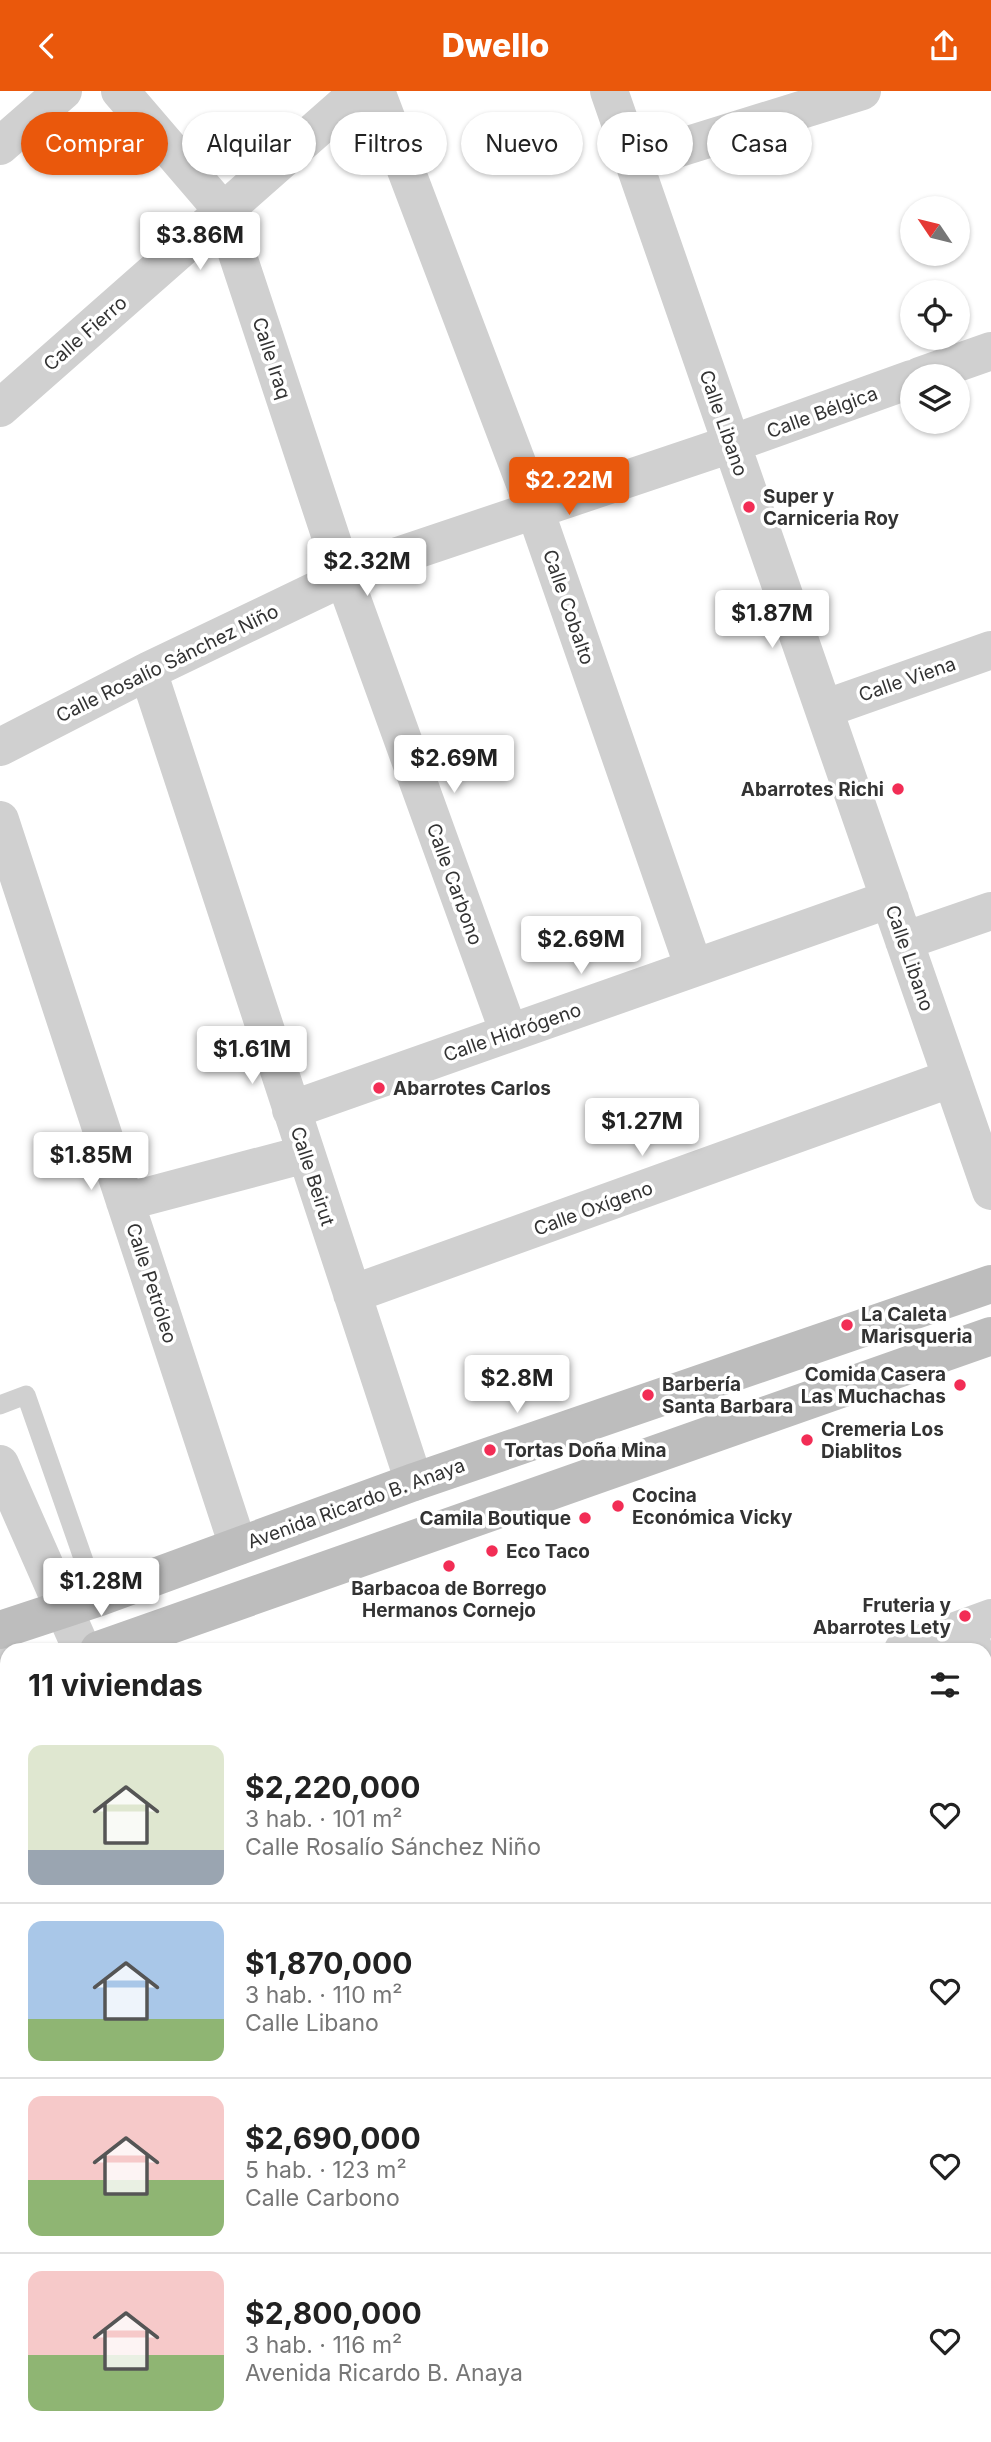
<!DOCTYPE html>
<html lang="es">
<head>
<meta charset="utf-8">
<style>
  :root { --surface:#fff; --page:#f6f6f6; --text:#222; --muted:#767676; --line:#e0e0e0; --accent:#ea580c }
  body { margin:0; font-family:Inter,sans-serif; background:var(--page); color:var(--text); height:100vh; display:flex; flex-direction:column; font-size:26px; white-space:nowrap }
  * { box-sizing:border-box; margin:0 }
  p { font-size:23px; color:var(--muted) }
  .icon { flex:none; width:38px; height:38px; fill:none; stroke:currentColor; stroke-width:2; stroke-linecap:round; stroke-linejoin:round }
  .map { position:relative; flex:1; overflow:hidden }
  .sheet { position:absolute; left:0px; top:1552px; width:992px; height:800px; display:flex; flex-direction:column; background:var(--surface); border-radius:21px 21px 0 0; box-shadow:0 2px 5px #0004 }
  .sheet>* { flex:none }
  .top-card { position:absolute; left:21px; top:21px; width:950px; height:63px; display:flex; gap:14px }
  .needle { width:46px; rotate:305deg }
  .fabs { position:absolute; left:900px; top:105px; display:grid; gap:14px }
  .fabs a { display:grid; place-items:center; width:70px; height:70px; border-radius:50%; background:var(--surface); box-shadow:0 2px 5px #0004; font-size:35px }
  .price { position:absolute; translate:-50% -60px; padding:0 16px; border-radius:7px; background:#fff; color:#222; font-size:23px; line-height:46px; filter:drop-shadow(0 2px 4px #0008) }
  .price::after { content:''; position:absolute; left:50%; top:42px; width:21px; height:16px; margin-left:-10px; background:inherit; clip-path:polygon(0 0,100% 0,50% 100%) }
  .price.selected { background:var(--accent); color:#fff }
  ul { padding:0; list-style:none }
  li { display:flex; align-items:center; gap:21px; height:175px; padding:0 28px }
  li+li { border-top:2px solid var(--line) }
  li span { display:grid; place-items:center; flex:none; width:196px; height:140px; border-radius:14px; color:#555 }
  li>.icon { margin-inline-start:auto }
  span .icon { width:84px; height:84px; fill:#fffc; stroke-width:1 }
  li b { font-size:30px }
  h2 { display:flex; justify-content:space-between; align-items:center; height:84px; padding:0 28px; font-size:30px }
  .chip { padding:0 24px; border-radius:32px; background:var(--surface); box-shadow:0 2px 5px #0004; font-size:24px; line-height:63px }
  .chip.selected { background:var(--accent); color:#fff }
  header { display:flex; justify-content:space-between; align-items:center; height:91px; padding:0 28px; background:var(--accent); color:#fff; font-size:32px; font-weight:800 }
  .map>svg:first-child { display:block }
  .lines { fill:none; stroke-linecap:round; stroke-linejoin:round }
  .service { stroke:#d0d0d0; stroke-width:19 }
  .pedestrian { stroke:#d0d0d0; stroke-width:30 }
  .minor { stroke:#d0d0d0; stroke-width:38 }
  .tertiary { stroke:#d0d0d0; stroke-width:38 }
  .secondary { stroke:#bdbdbd; stroke-width:38 }
  .poi-dot { fill:#f22d55; stroke:#fff; stroke-width:2.5 }
  .labels { text-anchor:middle; stroke-width:7; stroke-linejoin:round; paint-order:stroke }
  .street-label { font-size:19px; fill:#333; stroke:#fff }
  .poi-label { font-size:19px; font-weight:bold; fill:#333; stroke:#fff; text-anchor:start }
</style>
</head>
<body>
<header><svg class="icon" aria-label="back" viewBox="0 0 24 24"><path d="M15 5l-7 7 7 7"/></svg>Dwello<svg class="icon" aria-label="share" viewBox="0 0 24 24"><path d="M12 15V3M7 8l5-5 5 5M5 13v7h14v-7"/></svg></header>
<div class="map">
<svg width="991" height="2351" viewBox="0 0 991 2351">
  <rect width="100%" height="100%" fill="#fff"/>
  <g class="lines">
    <!-- service -->
    <path class="service" d="M0,1314L26,1304L84,1470L100,1506"/>
    <!-- pedestrian -->
    <path class="pedestrian" d="M971,1535L978,1559
      M985,1582L991,1601
      M985,1841L991,1839"/>
    <!-- minor -->
    <path class="minor" d="M120,0L223,120L344,486L509,942
      M376,0L535,419L694,877
      M609,0L991,1100
      M0,55L63,0
      M634,71L862,0
      M920,285L991,260
      M0,317L360,0
      M148,580L414,1391
      M824,618L991,559
      M0,656L148,580L365,476L731,353L912,288
      M0,729L238,1455
      M904,850L991,820
      M291,1019L890,808
      M125,1111L306,1063
      M352,1203L952,987
      M903,1559L991,1527
      M0,1967L7,1964
      M985,2029L991,2045
      M0,2293L7,2290
      M726,2345L727,2351
      M924,2345L926,2351
      M587,2351L604,2345"/>
    <!-- tertiary -->
    <path class="tertiary" d="M0,1373L82,1559
      M0,1550L7,1568
      M276,2345L278,2351
      M362,2345L365,2351"/>
    <!-- secondary -->
    <path class="secondary" d="M0,1539L100,1506L414,1391L991,1193
      M99,1559L991,1245
      M0,1593L7,1591"/>
  </g>
  <!-- markers -->
  <g class="poi-dot">
    <circle cx="749" cy="416" r="7"/>
    <circle cx="898" cy="698" r="7"/>
    <circle cx="379" cy="997" r="7"/>
    <circle cx="847" cy="1234" r="7"/>
    <circle cx="960" cy="1294" r="7"/>
    <circle cx="648" cy="1304" r="7"/>
    <circle cx="807" cy="1349" r="7"/>
    <circle cx="490" cy="1359" r="7"/>
    <circle cx="618" cy="1415" r="7"/>
    <circle cx="585" cy="1427" r="7"/>
    <circle cx="492" cy="1460" r="7"/>
    <circle cx="449" cy="1475" r="7"/>
    <circle cx="965" cy="1525" r="7"/>
  </g>
  <g class="labels">
    <!-- street labels -->
    <g class="street-label">
      <text transform="translate(85 242) rotate(-41)" y="7">Calle Fierro</text>
      <text transform="translate(272 267) rotate(72)" y="7">Calle Iraq</text>
      <text transform="translate(822 321) rotate(-20)" y="7">Calle Bélgica</text>
      <text transform="translate(724 332) rotate(71)" y="7">Calle Libano</text>
      <text transform="translate(569 516) rotate(71)" y="7">Calle Cobalto</text>
      <text transform="translate(167 572) rotate(-26)" y="7">Calle Rosalío Sánchez Niño</text>
      <text transform="translate(907 588) rotate(-19)" y="7">Calle Viena</text>
      <text transform="translate(455 793) rotate(70)" y="7">Calle Carbono</text>
      <text transform="translate(910 867) rotate(71)" y="7">Calle Libano</text>
      <text transform="translate(512 941) rotate(-19)" y="7">Calle Hidrógeno</text>
      <text transform="translate(313 1085) rotate(72)" y="7">Calle Beirut</text>
      <text transform="translate(593 1117) rotate(-20)" y="7">Calle Oxígeno</text>
      <text transform="translate(152 1192) rotate(72)" y="7">Calle Petróleo</text>
      <text transform="translate(356 1412) rotate(-20)" y="7">Avenida Ricardo B. Anaya</text>
    </g>
    <!-- poi labels -->
    <g class="poi-label">
      <text x="763" y="412">Super y<tspan x="763" dy="22">Carniceria Roy</tspan></text>
      <text x="884" y="705" text-anchor="end">Abarrotes Richi</text>
      <text x="393" y="1004">Abarrotes Carlos</text>
      <text x="861" y="1230">La Caleta<tspan x="861" dy="22">Marisqueria</tspan></text>
      <text x="946" y="1290" text-anchor="end">Comida Casera<tspan x="946" dy="22">Las Muchachas</tspan></text>
      <text x="662" y="1300">Barbería<tspan x="662" dy="22">Santa Barbara</tspan></text>
      <text x="821" y="1345">Cremeria Los<tspan x="821" dy="22">Diablitos</tspan></text>
      <text x="504" y="1366">Tortas Doña Mina</text>
      <text x="632" y="1411">Cocina<tspan x="632" dy="22">Económica Vicky</tspan></text>
      <text x="571" y="1434" text-anchor="end">Camila Boutique</text>
      <text x="506" y="1467">Eco Taco</text>
      <text x="449" y="1504" text-anchor="middle">Barbacoa de Borrego<tspan x="449" dy="22">Hermanos Cornejo</tspan></text>
      <text x="951" y="1521" text-anchor="end">Fruteria y<tspan x="951" dy="22">Abarrotes Lety</tspan></text>
    </g>
  </g>
</svg>
<div class="fabs">
<a><svg class="needle" viewBox="-14 -14 28 28"><path d="M0-13l5 13h-10z" fill="#e53935"/><path d="M0 13l5-13h-10z" fill="#767676"/></svg></a>
<a><svg class="icon" aria-label="locate" viewBox="0 0 24 24"><circle cx="12" cy="12" r="6"/><path d="M12 2v4M12 18v4M2 12h4M18 12h4"/></svg></a>
<a><svg class="icon" aria-label="layers" viewBox="0 0 24 24"><path d="M12 4l9 5-9 5-9-5zM3 14l9 5 9-5"/></svg></a>
</div>
<b class="price" style="left:200px;top:181px">$3.86M</b>
<b class="price selected" style="left:569px;top:426px">$2.22M</b>
<b class="price" style="left:367px;top:507px">$2.32M</b>
<b class="price" style="left:772px;top:559px">$1.87M</b>
<b class="price" style="left:454px;top:704px">$2.69M</b>
<b class="price" style="left:581px;top:885px">$2.69M</b>
<b class="price" style="left:252px;top:995px">$1.61M</b>
<b class="price" style="left:642px;top:1067px">$1.27M</b>
<b class="price" style="left:91px;top:1101px">$1.85M</b>
<b class="price" style="left:517px;top:1324px">$2.8M</b>
<b class="price" style="left:101px;top:1527px">$1.28M</b>
<div class="top-card">
<a class="chip selected">Comprar</a>
<a class="chip">Alquilar</a>
<a class="chip">Filtros</a>
<a class="chip">Nuevo</a>
<a class="chip">Piso</a>
<a class="chip">Casa</a>
</div>
<section class="sheet">
<h2>11 viviendas<svg class="icon" aria-label="filters" viewBox="0 0 24 24"><path d="M4 7h16M4 17h16"/><circle cx="9" cy="7" r="2"/><circle cx="15" cy="17" r="2"/></svg></h2>
<ul>
<li><span style="background:linear-gradient(#dfe7d0 75%,#9aa5b1 0)"><svg class="icon" aria-label="home" viewBox="0 0 24 24"><path d="M3 11l9-7 9 7M6 9v11h12V9"/></svg></span><div><b>$2,220,000</b><p>3 hab. · 101 m²</p><p>Calle Rosalío Sánchez Niño</p></div><svg class="icon" aria-label="heart" viewBox="0 0 24 24"><path d="M12 20l-8-8c-3-5 5-10 8-4 3-6 11-1 8 4z"/></svg></li>
<li><span style="background:linear-gradient(#a9c7e8 70%,#8fb573 0)"><svg class="icon" aria-label="home" viewBox="0 0 24 24"><path d="M3 11l9-7 9 7M6 9v11h12V9"/></svg></span><div><b>$1,870,000</b><p>3 hab. · 110 m²</p><p>Calle Libano</p></div><svg class="icon" aria-label="heart" viewBox="0 0 24 24"><path d="M12 20l-8-8c-3-5 5-10 8-4 3-6 11-1 8 4z"/></svg></li>
<li><span style="background:linear-gradient(#f6c9c9 60%,#8fb573 0)"><svg class="icon" aria-label="home" viewBox="0 0 24 24"><path d="M3 11l9-7 9 7M6 9v11h12V9"/></svg></span><div><b>$2,690,000</b><p>5 hab. · 123 m²</p><p>Calle Carbono</p></div><svg class="icon" aria-label="heart" viewBox="0 0 24 24"><path d="M12 20l-8-8c-3-5 5-10 8-4 3-6 11-1 8 4z"/></svg></li>
<li><span style="background:linear-gradient(#f6c9c9 60%,#8fb573 0)"><svg class="icon" aria-label="home" viewBox="0 0 24 24"><path d="M3 11l9-7 9 7M6 9v11h12V9"/></svg></span><div><b>$2,800,000</b><p>3 hab. · 116 m²</p><p>Avenida Ricardo B. Anaya</p></div><svg class="icon" aria-label="heart" viewBox="0 0 24 24"><path d="M12 20l-8-8c-3-5 5-10 8-4 3-6 11-1 8 4z"/></svg></li>
</ul>
</section>
</div>
</body>
</html>
